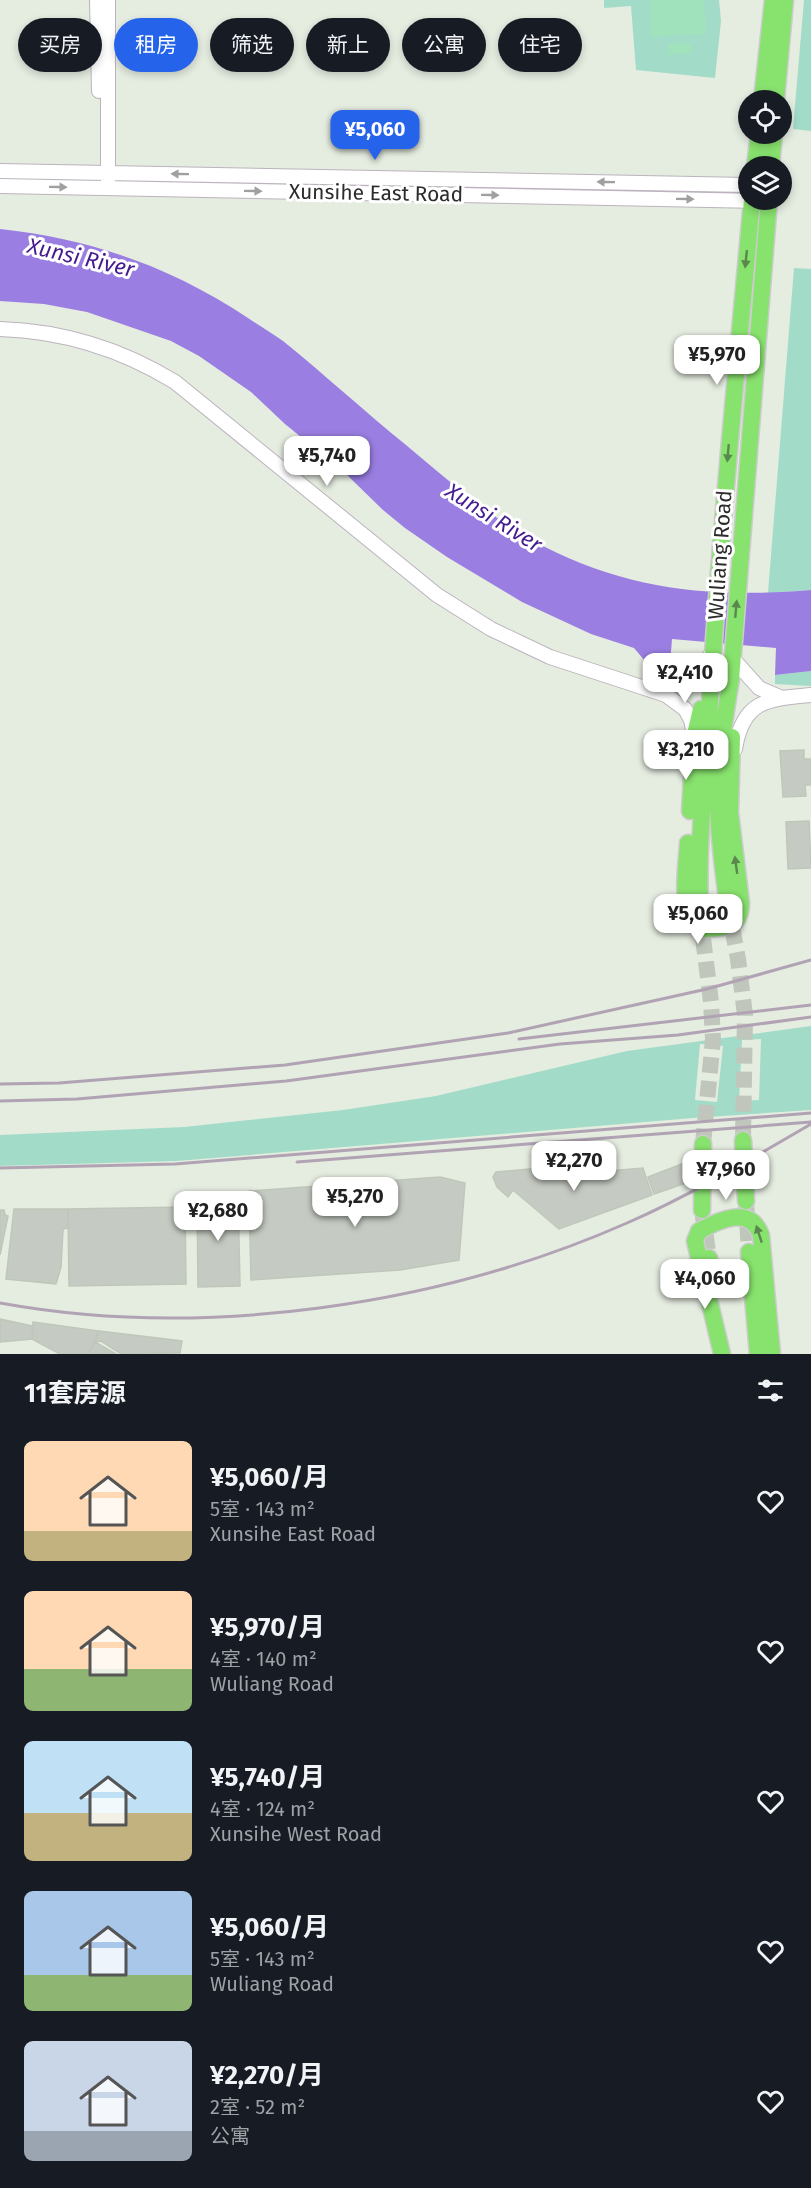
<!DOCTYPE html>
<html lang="zh">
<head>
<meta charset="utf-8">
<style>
  :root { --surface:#171b24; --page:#242831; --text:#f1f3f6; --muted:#9ea1a6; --accent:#2563eb }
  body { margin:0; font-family:"Fira Sans","Noto Sans SC",sans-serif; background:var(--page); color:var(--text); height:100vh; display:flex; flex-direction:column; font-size:22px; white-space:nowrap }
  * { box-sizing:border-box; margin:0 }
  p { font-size:20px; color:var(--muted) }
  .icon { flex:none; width:33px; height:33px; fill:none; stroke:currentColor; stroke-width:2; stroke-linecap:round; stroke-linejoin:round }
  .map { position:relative; height:1354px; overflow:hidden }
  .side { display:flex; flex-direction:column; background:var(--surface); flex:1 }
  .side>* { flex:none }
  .guide { position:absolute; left:18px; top:18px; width:776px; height:54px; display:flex; gap:12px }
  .tools { position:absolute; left:738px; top:90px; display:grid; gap:12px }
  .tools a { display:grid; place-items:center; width:54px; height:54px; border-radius:50%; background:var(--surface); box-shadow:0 3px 9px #0003; font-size:30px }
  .price { position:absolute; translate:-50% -51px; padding:0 14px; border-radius:12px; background:#fff; color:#222; font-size:20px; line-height:39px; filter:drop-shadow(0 2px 3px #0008) }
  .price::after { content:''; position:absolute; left:50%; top:36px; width:18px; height:14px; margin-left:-9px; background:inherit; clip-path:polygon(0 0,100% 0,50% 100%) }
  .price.active { background:var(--accent); color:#fff }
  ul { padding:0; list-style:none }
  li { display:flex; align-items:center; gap:18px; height:150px; padding:0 24px }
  li span { display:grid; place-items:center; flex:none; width:168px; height:120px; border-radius:9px; color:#555 }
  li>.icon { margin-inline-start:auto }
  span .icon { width:72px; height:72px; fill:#fffc; stroke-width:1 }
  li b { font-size:26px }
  h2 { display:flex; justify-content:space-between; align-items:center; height:72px; padding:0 24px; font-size:26px }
  .chip { padding:0 21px; border-radius:27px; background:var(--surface); box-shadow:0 3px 9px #0003; font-size:21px; line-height:54px }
  .chip.active { background:var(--accent); color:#fff }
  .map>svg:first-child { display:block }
  .green { fill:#a2dcc9; fill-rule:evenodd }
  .pitch { fill:#9fe2bc }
  .water { fill:#9a7ee2 }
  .building { fill:#c5cbc2; stroke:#bec7b9; stroke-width:1.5 }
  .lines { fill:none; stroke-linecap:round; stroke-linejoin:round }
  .major-tunnel { stroke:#c0c6bc; stroke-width:16; stroke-dasharray:16 8; stroke-linecap:butt }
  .minor-casing { stroke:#bcb3be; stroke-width:16 }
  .major-casing { stroke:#ccc; stroke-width:19 }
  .minor { stroke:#fff; stroke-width:14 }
  .major { stroke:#88e26e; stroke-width:16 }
  .rail { stroke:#b1a3b4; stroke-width:3 }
  .oneway { fill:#a0a0a0 }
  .oneway2 { fill:#5a874d }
  .labels { text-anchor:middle; stroke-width:6; stroke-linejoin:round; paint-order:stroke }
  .street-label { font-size:21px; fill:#2c2c2c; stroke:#fff }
  .water-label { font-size:22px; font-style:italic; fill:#451c8f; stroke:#fff }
</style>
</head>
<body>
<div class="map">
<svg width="811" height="1354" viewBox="0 0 811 1354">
  <rect width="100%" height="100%" fill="#e5ece0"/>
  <!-- green -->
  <path class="green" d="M604,0H719L721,21L715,78L636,70L631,6L604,8Z
    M804,0H811V131L793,129Z
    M794,268L811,269V590L768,593Z
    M811,671V686L775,684V675Z
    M811,1026V1110L693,1118L177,1161L0,1166V1135L184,1127L343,1110L436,1096L627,1051ZM761,1039L759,1100L739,1101L742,1040ZM700,1044L723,1046L717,1102L695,1100Z"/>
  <!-- pitch -->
  <path class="pitch" d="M649,0H704L706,34L651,37Z
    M691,43L692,53L668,55V44Z"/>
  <!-- water -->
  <path class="water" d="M0,229C92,239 171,267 248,318C260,326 272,333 283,341C325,375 364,411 406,445C449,481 493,520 543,546C631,591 714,598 811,590V671L775,675L776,648L672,639L670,665L645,661L634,648L591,634L522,602L447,557L405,528L383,510L344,472L285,424L251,392L199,356L171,341L87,312L44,304L0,301Z"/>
  <!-- building -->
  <path class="building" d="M804,750V759H811V785H805L806,796L783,797L780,751Z
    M809,821L811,868L788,869L786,822Z
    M682,1164L689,1182L654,1194L648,1177Z
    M561,1166V1175L643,1168L652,1195L559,1229L513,1190L508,1197L497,1187L493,1177L496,1172Z
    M440,1177L465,1183L459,1260L400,1270L251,1280L249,1191Z
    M238,1196L240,1286L198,1287L197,1197Z
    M185,1207L186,1284L69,1286L68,1209Z
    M14,1209H68V1228L63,1229L61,1267L56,1284L6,1279Z
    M0,1210H4L5,1215L8,1216L0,1255Z
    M0,1319L33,1326L32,1339L0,1342Z
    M33,1322L99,1331L88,1354H60L32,1339Z
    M99,1331L182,1341L180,1353L121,1354L101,1341L95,1342Z
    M95,1342L116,1354H88Z"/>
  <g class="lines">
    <!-- major-tunnel -->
    <path class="major-tunnel" d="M728,905L738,959L745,1015L743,1140
      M700,914L711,1002L713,1039L703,1144
      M746,1201L749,1252
      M702,1210L709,1258"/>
    <!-- minor casing -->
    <g class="minor-casing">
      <path id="minor" d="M97,0L99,91
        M108,0V180
        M0,171L748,185
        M0,186L760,201
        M0,329C63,331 121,349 175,382L437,595L491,629L550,657L666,695L685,709L691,720L694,735
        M733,659L759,688L782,698
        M651,688C684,685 690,676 713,653
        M735,749C743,700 767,699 811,695"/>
    </g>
    <!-- major casing -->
    <g class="major-casing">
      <path id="major" d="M762,100L773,0
        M776,100L785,0
        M755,166L759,134
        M771,166L774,134
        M690,811L694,739L701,709
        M688,843C687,868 676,920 706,929C727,928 741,926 741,903L730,813L732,737
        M728,905C723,871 719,837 718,803C718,761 724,721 731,679L769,200
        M700,910C697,840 706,772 710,702C720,534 737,367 752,200
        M743,1140L746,1201
        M702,1210L703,1144
        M749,1252L758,1354
        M709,1258L716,1286
        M722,1354L695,1241L699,1231C719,1220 750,1205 761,1235L772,1354"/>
    </g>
    <!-- minor -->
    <use href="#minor" class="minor"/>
    <!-- major -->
    <use href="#major" class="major"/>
    <!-- rail -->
    <path class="rail" d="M519,1039L811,1005
      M0,1084L59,1083L285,1065L508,1033L707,989L811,960
      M0,1101L77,1099L286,1081L560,1044L678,1035L811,1017
      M297,1162L811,1122
      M0,1168L175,1164L811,1113
      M0,1303C203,1340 439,1306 627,1223C691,1195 751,1159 811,1124"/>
  </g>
  <!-- one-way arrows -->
  <defs><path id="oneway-solid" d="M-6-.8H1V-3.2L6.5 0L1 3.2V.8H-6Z" transform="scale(1.5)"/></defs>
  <g class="oneway">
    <use href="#oneway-solid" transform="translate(180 174) rotate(-179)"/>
    <use href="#oneway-solid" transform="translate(606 182) rotate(-179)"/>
    <use href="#oneway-solid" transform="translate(58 187) rotate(1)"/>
    <use href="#oneway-solid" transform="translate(253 191) rotate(1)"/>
    <use href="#oneway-solid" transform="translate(490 195) rotate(1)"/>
    <use href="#oneway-solid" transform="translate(685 199) rotate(1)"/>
  </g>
  <g class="oneway2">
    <use href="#oneway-solid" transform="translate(746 259) rotate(96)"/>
    <use href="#oneway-solid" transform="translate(728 453) rotate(95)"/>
    <use href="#oneway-solid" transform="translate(736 609) rotate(-85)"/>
    <use href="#oneway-solid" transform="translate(736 865) rotate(-98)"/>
    <use href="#oneway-solid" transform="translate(759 1234) rotate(-108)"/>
  </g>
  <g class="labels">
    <!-- street labels -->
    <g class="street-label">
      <text transform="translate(376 193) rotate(1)" y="7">Xunsihe East Road</text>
      <text transform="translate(720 555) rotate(-86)" y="7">Wuliang Road</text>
    </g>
    <!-- water labels -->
    <g class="water-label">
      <text transform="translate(81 257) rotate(13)" y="8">Xunsi River</text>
      <text transform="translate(494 517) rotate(32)" y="8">Xunsi River</text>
    </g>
  </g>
</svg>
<div class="tools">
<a><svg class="icon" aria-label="locate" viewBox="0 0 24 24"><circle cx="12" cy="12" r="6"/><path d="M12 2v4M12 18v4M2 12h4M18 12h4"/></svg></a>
<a><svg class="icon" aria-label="layers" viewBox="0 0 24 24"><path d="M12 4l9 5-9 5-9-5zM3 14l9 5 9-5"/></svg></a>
</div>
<b class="price active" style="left:375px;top:161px">¥5,060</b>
<b class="price" style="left:717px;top:386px">¥5,970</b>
<b class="price" style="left:327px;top:487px">¥5,740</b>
<b class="price" style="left:685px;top:704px">¥2,410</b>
<b class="price" style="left:686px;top:781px">¥3,210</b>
<b class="price" style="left:698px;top:945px">¥5,060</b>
<b class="price" style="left:574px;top:1192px">¥2,270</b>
<b class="price" style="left:726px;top:1201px">¥7,960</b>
<b class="price" style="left:355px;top:1228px">¥5,270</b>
<b class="price" style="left:218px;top:1242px">¥2,680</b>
<b class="price" style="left:705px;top:1310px">¥4,060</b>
<div class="guide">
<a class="chip">买房</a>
<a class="chip active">租房</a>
<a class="chip">筛选</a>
<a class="chip">新上</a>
<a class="chip">公寓</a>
<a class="chip">住宅</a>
</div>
</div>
<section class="side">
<h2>11套房源<svg class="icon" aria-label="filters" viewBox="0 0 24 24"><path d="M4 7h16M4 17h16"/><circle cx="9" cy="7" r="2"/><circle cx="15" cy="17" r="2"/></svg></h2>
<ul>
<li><span style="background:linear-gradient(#ffd9b3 75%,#c2b280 0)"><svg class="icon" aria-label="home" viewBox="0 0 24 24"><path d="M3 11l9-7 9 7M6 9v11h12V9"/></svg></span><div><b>¥5,060/月</b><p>5室 · 143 m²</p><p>Xunsihe East Road</p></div><svg class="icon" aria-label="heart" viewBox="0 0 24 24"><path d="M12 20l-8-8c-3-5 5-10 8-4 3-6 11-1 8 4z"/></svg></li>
<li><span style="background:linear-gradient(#ffd9b3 65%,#8fb573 0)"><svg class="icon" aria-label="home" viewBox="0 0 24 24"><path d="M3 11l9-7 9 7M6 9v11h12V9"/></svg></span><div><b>¥5,970/月</b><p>4室 · 140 m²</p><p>Wuliang Road</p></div><svg class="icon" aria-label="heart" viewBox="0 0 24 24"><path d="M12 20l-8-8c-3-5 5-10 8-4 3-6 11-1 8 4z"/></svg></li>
<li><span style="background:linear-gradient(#bfe0f5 60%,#c2b280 0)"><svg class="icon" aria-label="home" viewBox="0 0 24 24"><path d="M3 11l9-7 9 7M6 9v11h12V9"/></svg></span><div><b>¥5,740/月</b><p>4室 · 124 m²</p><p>Xunsihe West Road</p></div><svg class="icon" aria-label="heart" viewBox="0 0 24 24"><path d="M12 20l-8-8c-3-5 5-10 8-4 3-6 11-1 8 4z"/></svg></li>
<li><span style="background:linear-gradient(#a9c7e8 70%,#8fb573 0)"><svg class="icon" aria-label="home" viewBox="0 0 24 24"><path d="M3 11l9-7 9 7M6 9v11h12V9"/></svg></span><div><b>¥5,060/月</b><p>5室 · 143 m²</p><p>Wuliang Road</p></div><svg class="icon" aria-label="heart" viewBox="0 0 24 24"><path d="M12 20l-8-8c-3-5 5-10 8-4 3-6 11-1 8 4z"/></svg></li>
<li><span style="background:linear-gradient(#c9d6e8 75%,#9aa5b1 0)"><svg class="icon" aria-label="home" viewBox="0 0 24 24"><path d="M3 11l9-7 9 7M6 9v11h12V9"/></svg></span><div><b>¥2,270/月</b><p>2室 · 52 m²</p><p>公寓</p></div><svg class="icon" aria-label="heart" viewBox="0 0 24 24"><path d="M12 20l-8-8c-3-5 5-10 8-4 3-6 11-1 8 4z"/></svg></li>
</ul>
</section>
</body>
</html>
